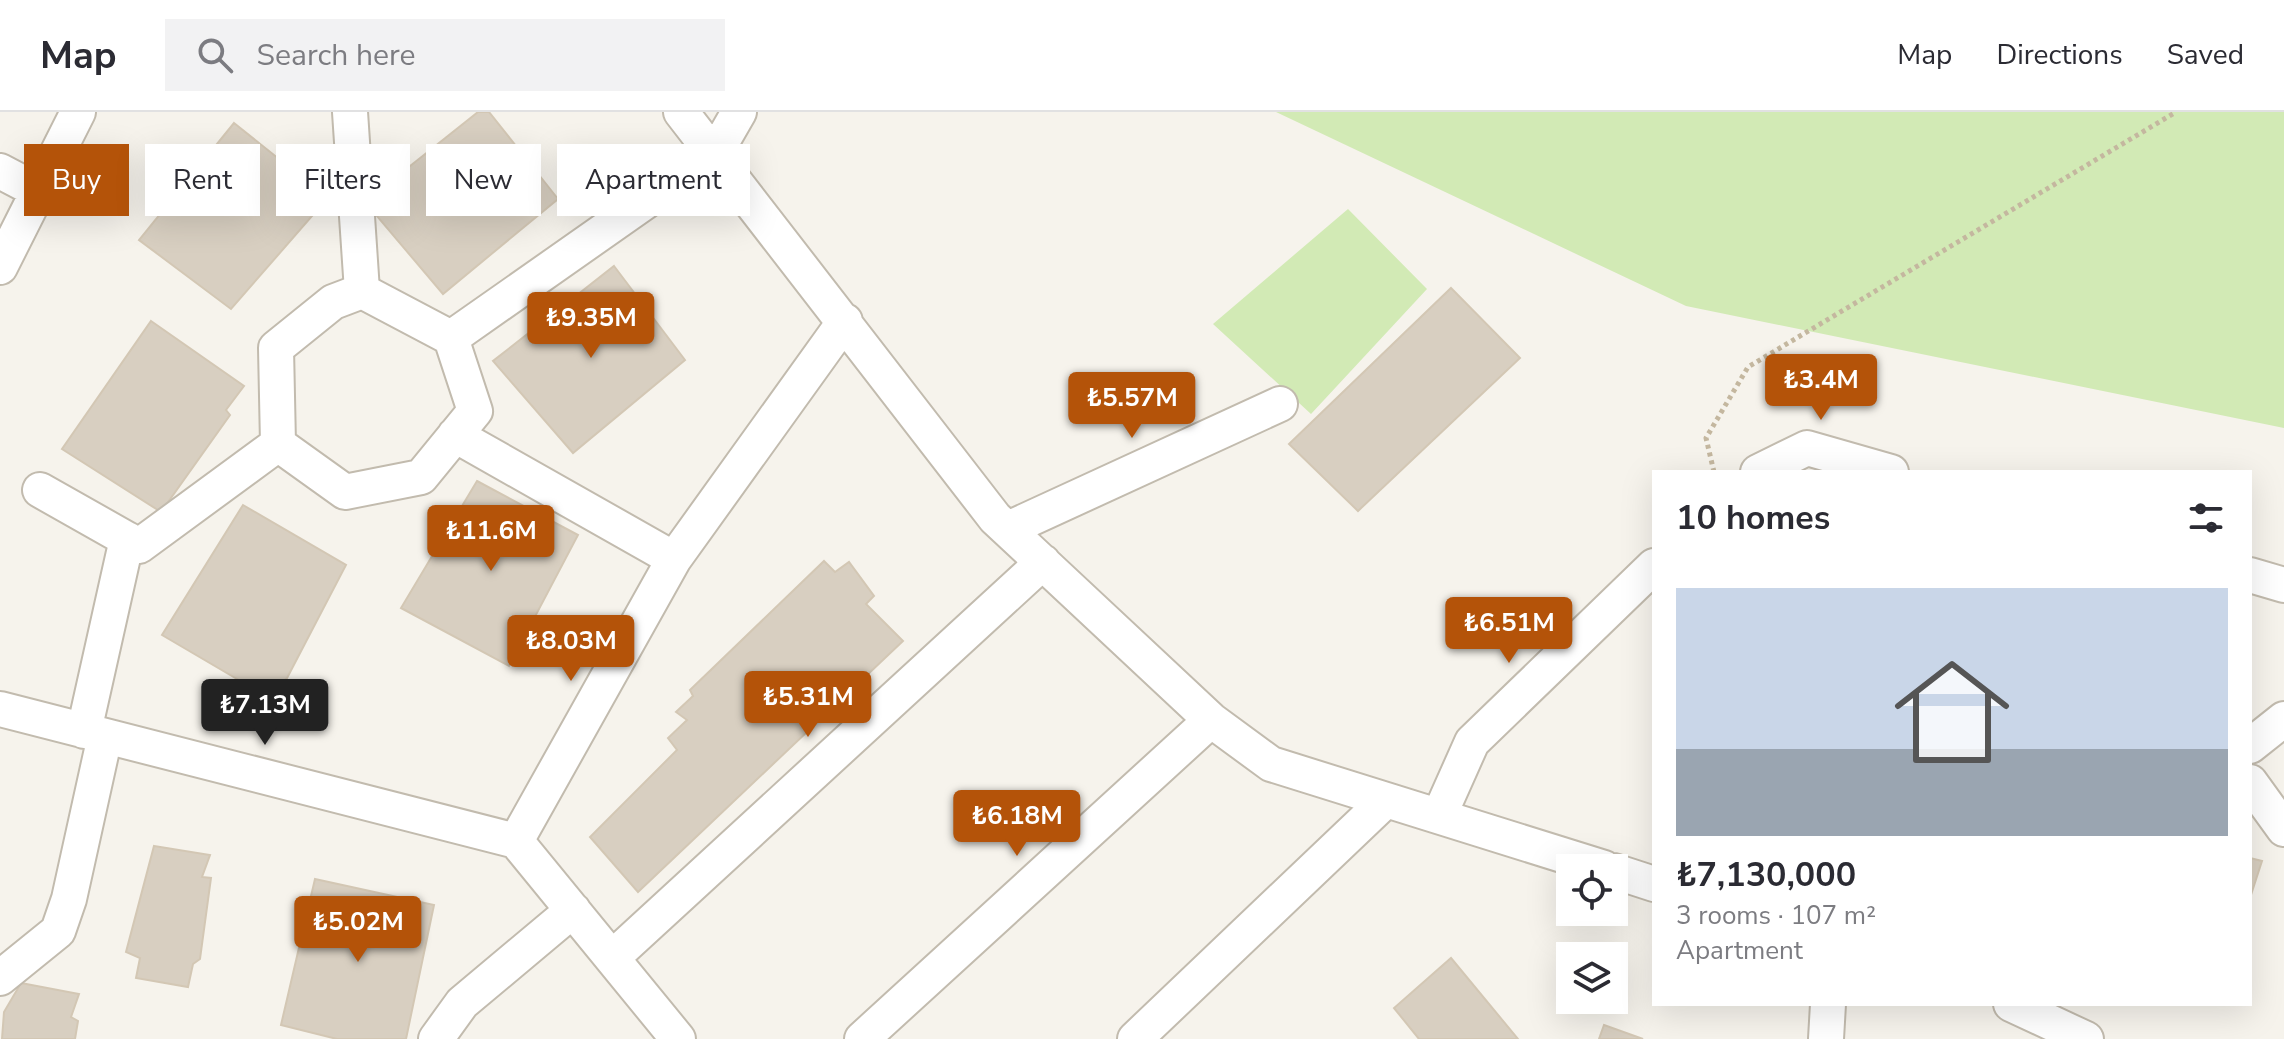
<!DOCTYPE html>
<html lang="en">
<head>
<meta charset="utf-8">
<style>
  :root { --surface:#fff; --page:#f2f2f3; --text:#2b2b33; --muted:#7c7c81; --line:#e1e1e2; --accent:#b45309 }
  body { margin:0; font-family:"Nunito Sans",sans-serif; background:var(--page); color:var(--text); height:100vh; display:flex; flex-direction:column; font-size:30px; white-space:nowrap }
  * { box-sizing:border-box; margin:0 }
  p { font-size:26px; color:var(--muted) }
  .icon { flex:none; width:44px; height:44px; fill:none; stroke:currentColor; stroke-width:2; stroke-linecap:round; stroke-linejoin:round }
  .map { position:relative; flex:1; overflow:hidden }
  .sheet { position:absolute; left:1652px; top:358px; width:600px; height:536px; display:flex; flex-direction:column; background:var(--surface); border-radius:0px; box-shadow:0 8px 32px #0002 }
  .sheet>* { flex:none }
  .banner { position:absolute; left:24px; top:32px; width:760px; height:72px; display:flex; gap:16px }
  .buttons { position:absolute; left:1556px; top:742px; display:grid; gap:16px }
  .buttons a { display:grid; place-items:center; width:72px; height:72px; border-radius:0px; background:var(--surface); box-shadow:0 8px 32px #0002; font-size:40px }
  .price { position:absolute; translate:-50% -68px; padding:0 18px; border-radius:8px; background:var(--accent); color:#fff; font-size:26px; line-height:52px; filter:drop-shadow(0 2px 4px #0008) }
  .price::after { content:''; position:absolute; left:50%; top:48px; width:24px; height:18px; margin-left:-12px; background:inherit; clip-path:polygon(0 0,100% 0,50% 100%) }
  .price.on { background:#222; color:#fff }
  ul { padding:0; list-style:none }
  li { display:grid; align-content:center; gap:16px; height:424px; padding:0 24px }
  li span { display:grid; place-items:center; height:248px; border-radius:0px; color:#555 }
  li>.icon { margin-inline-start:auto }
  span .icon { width:144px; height:144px; fill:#fffc; stroke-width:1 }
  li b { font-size:34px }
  h2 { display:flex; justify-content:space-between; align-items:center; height:96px; padding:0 24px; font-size:34px }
  .chip { padding:0 28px; border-radius:0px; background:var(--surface); box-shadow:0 8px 32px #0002; font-size:28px; line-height:72px }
  .chip.on { background:var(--accent); color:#fff }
  header { display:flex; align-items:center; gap:48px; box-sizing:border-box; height:112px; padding:0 40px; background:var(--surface); border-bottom:2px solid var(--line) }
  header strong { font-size:38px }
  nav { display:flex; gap:44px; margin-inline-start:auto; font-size:28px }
  .search { width:560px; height:72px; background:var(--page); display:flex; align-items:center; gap:20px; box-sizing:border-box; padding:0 28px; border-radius:0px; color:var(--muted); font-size:30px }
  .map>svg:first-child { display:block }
  .green { fill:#d2eab5 }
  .building { fill:#d8cfc1; stroke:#d3c7b4; stroke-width:2 }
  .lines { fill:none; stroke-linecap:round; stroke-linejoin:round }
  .street-casing { stroke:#c2bbae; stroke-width:38 }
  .path { stroke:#c4b79f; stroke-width:5; stroke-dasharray:4 4; stroke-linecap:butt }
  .street { stroke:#fff; stroke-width:34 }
</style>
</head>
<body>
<header>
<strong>Map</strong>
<div class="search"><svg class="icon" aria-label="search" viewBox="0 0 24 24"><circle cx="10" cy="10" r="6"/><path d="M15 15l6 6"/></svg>Search here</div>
<nav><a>Map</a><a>Directions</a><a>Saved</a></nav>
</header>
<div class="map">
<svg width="2284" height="927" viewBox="0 0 2284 927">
  <rect width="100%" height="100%" fill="#f6f3ec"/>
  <!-- green -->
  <path class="green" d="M1276,0H2284V316L1686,194Z
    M1348,97L1427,177L1311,302L1213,212Z"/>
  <!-- building -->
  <path class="building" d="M478,0H489L558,87L443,182L365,90Z
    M234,11L324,83L307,101L312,104L231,197L139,128Z
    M614,154L685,248L573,341L493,249Z
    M1451,176L1520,246L1358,399L1289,332Z
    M151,209L244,274L226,298L230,303L161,400L62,337Z
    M477,369L578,423L509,554L401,496Z
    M243,393L346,453L287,566L266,584L162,523Z
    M824,449L835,460L849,450L874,484L866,492L903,529L638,780L590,725L677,638L668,626L687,608L676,600L693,584L690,578Z
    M154,734L210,743L202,765L211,766L200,847L193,852L188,875L136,866L140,846L126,840Z
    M2250,746L2262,749L2250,786Z
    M315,767L434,793L406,927H337L281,913Z
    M1451,846L1518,927H1419L1394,896Z
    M21,871L79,882L71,905L78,909L75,927H2L4,900Z
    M1604,913L1643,927H1599Z"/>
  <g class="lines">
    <!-- street casing -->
    <g class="street-casing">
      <path id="street" d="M350,0L362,179
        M681,0L995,406L1211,608L1271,652L1604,756
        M0,59L38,79
        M0,155L78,0
        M362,179L451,226L475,299L421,365L345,380L278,332L276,236L333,190Z
        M451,226L716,40L739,0
        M455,323L674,447
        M1758,360L1807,336L1891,360
        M40,378L139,434L278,332
        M1008,417L1280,292
        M2250,463L2284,473
        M0,597L516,729
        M84,619L127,427
        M2250,634L2284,607
        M2250,670L2284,717
        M1439,704L1472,630L1654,454
        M1614,759L1654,772
        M612,846L1043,450
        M0,866L58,819L69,787L105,624
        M2011,892L2086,927
        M436,927L462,891L573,798
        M678,927L516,729L674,447L845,209
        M862,927L1211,608
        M1135,927L1386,688
        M1826,927L1828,892"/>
    </g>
    <!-- path -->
    <path class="path" d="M1714,360L1706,326L1748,255L2176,0"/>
    <!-- street -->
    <use href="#street" class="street"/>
  </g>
</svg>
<div class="buttons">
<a><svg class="icon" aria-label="locate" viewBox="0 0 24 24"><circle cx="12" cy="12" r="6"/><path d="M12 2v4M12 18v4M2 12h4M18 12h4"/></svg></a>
<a><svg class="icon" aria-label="layers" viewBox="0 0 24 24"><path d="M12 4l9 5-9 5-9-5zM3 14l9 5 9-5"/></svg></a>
</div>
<b class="price" style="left:591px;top:248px">₺9.35M</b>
<b class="price" style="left:1821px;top:310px">₺3.4M</b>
<b class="price" style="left:1132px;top:328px">₺5.57M</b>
<b class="price" style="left:491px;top:461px">₺11.6M</b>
<b class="price" style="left:1509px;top:553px">₺6.51M</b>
<b class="price" style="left:571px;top:571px">₺8.03M</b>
<b class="price" style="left:808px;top:627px">₺5.31M</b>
<b class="price on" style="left:265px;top:635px">₺7.13M</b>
<b class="price" style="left:1017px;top:746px">₺6.18M</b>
<b class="price" style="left:358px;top:852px">₺5.02M</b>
<div class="banner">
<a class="chip on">Buy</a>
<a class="chip">Rent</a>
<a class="chip">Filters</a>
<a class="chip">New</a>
<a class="chip">Apartment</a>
</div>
<section class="sheet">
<h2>10 homes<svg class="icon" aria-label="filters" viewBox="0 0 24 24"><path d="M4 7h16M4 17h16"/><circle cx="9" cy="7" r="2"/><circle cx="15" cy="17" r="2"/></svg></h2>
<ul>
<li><span style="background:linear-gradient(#c9d6e8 65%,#9aa5b1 0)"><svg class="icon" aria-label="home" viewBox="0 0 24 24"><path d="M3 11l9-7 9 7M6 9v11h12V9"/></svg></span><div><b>₺7,130,000</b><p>3 rooms · 107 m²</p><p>Apartment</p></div></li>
</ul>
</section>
</div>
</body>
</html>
